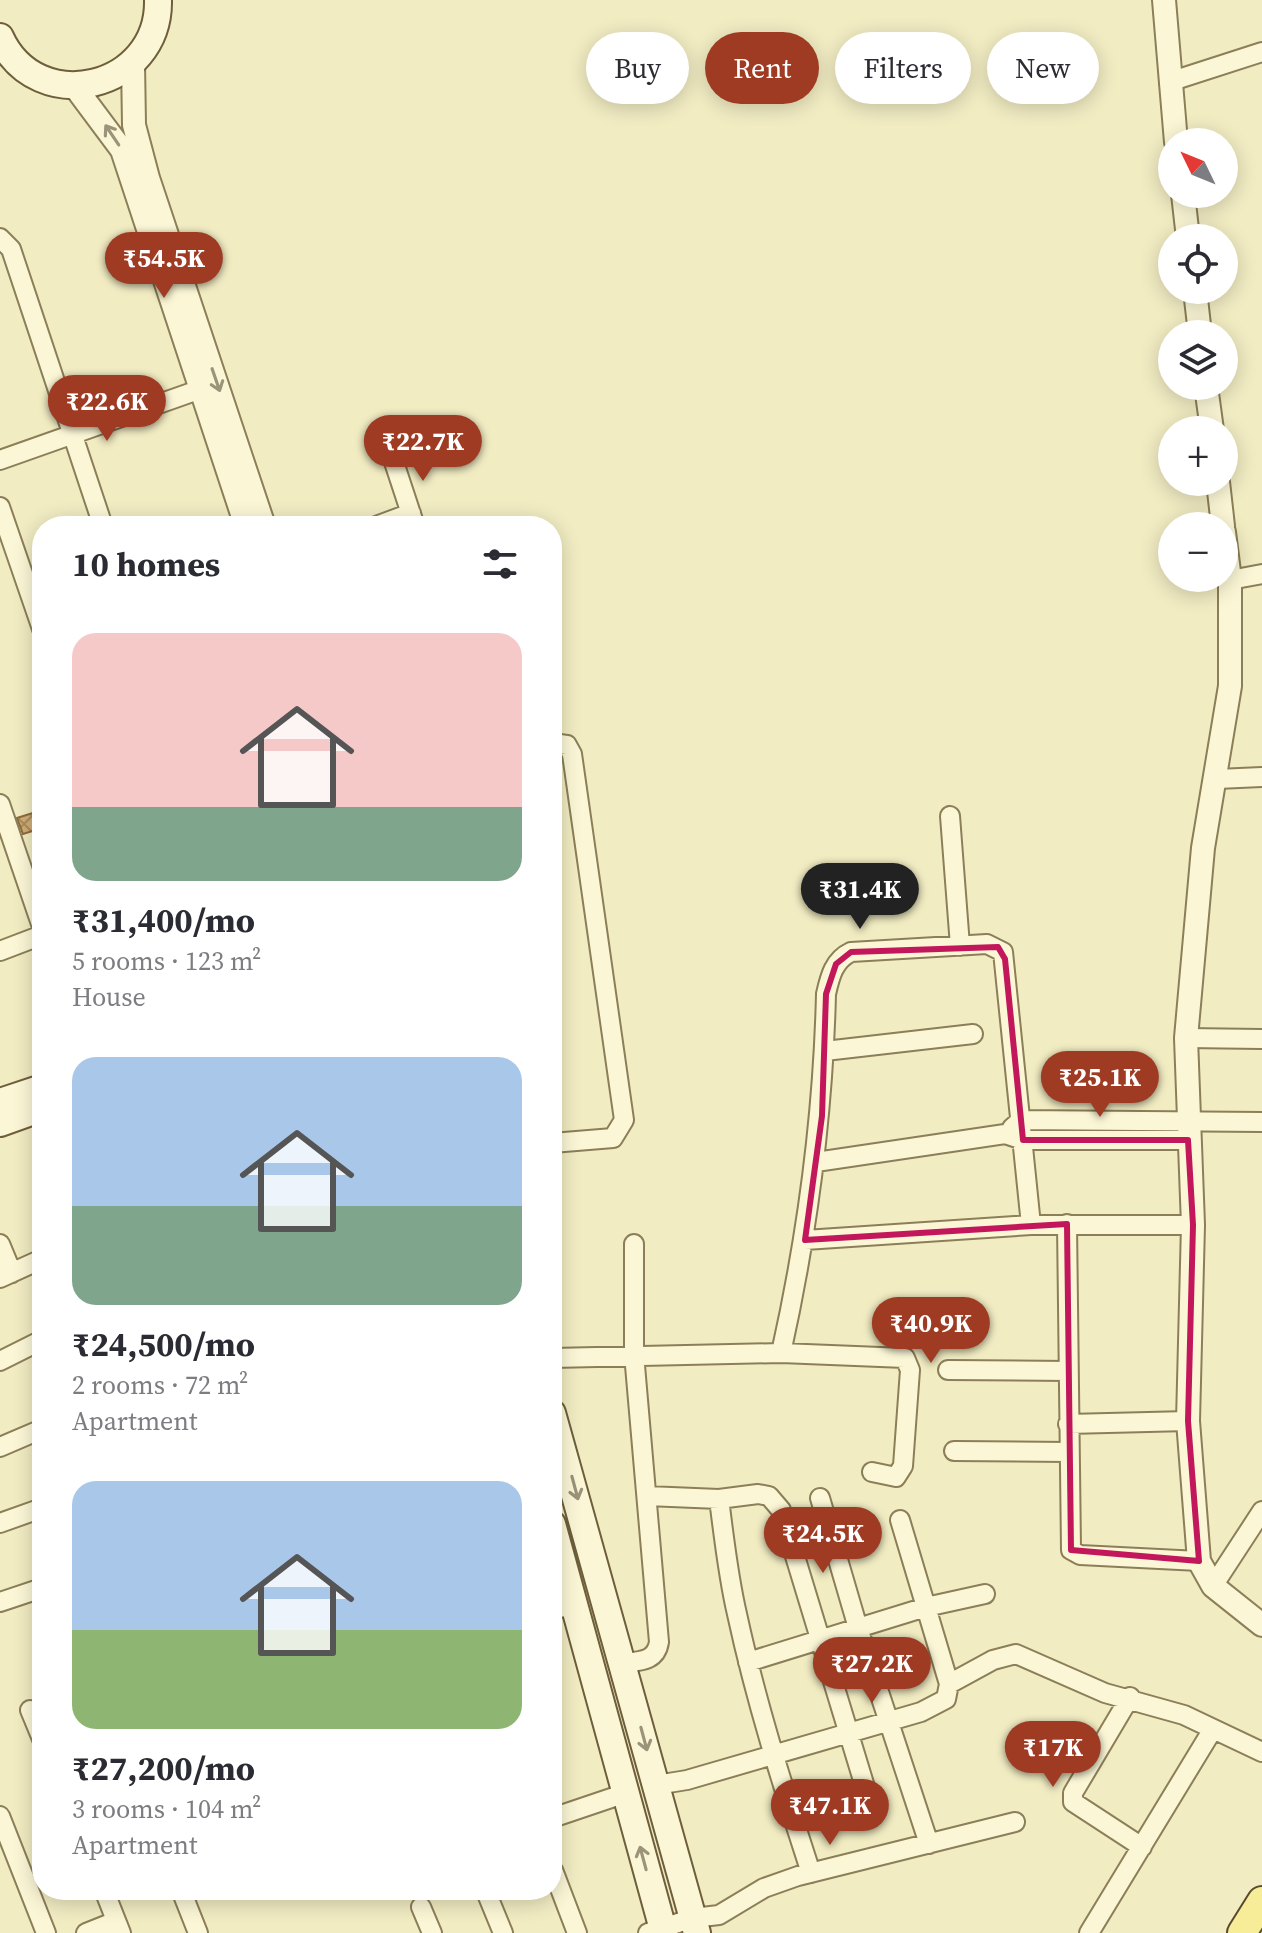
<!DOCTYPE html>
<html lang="en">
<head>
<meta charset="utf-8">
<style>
  :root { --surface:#fff; --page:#f7f7f7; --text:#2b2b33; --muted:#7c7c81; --accent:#9f3b23 }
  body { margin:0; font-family:"Source Serif 4",serif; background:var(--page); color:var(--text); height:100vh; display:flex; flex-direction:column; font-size:30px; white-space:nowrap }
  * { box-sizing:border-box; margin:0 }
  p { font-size:26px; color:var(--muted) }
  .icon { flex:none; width:44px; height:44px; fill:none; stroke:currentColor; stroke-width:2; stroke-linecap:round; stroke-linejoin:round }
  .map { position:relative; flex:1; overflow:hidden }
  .panel { position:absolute; left:32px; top:516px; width:530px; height:1384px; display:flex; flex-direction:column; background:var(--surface); border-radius:32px; box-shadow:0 4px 20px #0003 }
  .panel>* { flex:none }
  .hud { position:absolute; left:586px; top:32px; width:556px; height:72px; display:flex; gap:16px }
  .needle { width:52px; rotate:313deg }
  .fabs { position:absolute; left:1158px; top:128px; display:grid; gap:16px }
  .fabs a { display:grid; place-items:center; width:80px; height:80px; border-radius:50%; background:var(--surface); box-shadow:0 4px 20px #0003; font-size:40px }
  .price { position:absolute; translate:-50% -68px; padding:0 18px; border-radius:28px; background:var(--accent); color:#fff; font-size:26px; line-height:52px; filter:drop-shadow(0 2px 4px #0008) }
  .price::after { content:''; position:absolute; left:50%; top:48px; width:24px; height:18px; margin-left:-12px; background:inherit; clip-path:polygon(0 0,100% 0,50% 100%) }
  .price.current { background:#222; color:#fff }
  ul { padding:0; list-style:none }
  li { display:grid; align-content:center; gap:16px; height:424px; padding:0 40px }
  li span { display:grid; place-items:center; height:248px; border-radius:24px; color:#555 }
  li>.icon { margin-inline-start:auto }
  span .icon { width:144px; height:144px; fill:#fffc; stroke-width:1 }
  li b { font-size:34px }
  h2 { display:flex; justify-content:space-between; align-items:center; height:96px; padding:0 40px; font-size:34px }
  .pill { padding:0 28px; border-radius:36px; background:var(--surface); box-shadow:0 4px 20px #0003; font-size:28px; line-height:72px }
  .pill.current { background:var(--accent); color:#fff }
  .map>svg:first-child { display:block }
  .building { fill:url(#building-cross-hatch); stroke:#8d6c3c; stroke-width:2 }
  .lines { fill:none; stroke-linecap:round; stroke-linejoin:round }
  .minor-casing { stroke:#8c7e58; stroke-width:22 }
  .tertiary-casing { stroke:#8c7e58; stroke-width:26 }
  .secondary-casing { stroke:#6e5e3b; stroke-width:30 }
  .primary-casing { stroke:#594a2c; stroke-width:32 }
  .minor { stroke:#fbf7d6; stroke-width:18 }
  .tertiary { stroke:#fbf7d6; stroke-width:22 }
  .secondary { stroke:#fbf7d6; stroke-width:26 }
  .primary { stroke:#f7ec97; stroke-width:28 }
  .oneway { stroke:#9b947a }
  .marked { fill:none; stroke:#c2185b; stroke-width:6; stroke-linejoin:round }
</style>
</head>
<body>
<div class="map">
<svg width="1262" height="1933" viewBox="0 0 1262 1933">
  <defs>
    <pattern id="building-cross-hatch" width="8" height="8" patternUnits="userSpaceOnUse" patternTransform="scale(2)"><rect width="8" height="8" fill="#d2ae75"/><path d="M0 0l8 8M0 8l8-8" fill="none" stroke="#ac8e5f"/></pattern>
  </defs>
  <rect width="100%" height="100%" fill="#f1ecc2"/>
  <!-- building -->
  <path class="building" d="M42,810V828L23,834L17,818Z"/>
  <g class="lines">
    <!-- minor casing -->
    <g class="minor-casing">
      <path id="minor" d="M1169,82L1262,52
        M0,238L11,249L103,526
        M391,453L415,526
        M0,460L201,389
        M0,507L42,629
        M376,526L411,513
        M1230,580L1262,574
        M552,743L567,745L572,754L624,1120L613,1138L552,1143
        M1217,779L1262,777
        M0,804L42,927
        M950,816L960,946
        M0,951L42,935
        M1186,1038L1262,1039
        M825,1051L973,1034
        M1012,1128L1021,1120L1262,1122
        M816,1162L1005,1134L1023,1140H1188
        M1067,1224L1071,1550L1080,1555L1199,1561
        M805,1240L1031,1225H1193
        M0,1244L12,1273
        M0,1278L42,1259
        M781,1353C808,1232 823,1118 826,994C830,976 834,960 851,952L987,944L1003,952L1031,1225
        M552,1358L781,1353L905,1358L910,1370L903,1466L896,1477L872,1472
        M0,1361L42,1340
        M948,1370L1068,1371
        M1068,1424L1188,1421
        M0,1447L42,1429
        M954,1451L1068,1452
        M647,1496L719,1499L758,1494L769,1496L781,1510L872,1810
        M820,1498L858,1628L929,1844
        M719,1499C724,1537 728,1576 737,1614C756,1702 783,1787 811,1873
        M0,1523L42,1508
        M1213,1586L1262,1511
        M0,1602L42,1588
        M552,1610L574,1604
        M748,1662L926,1607L985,1594
        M623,1663C639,1661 656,1662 659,1642L634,1354V1244
        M949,1684L993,1660L1016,1654L1105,1693L1184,1715L1262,1752
        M1130,1697L1073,1793V1802L1142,1847
        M30,1710L42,1739
        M656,1785L687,1780L921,1712L946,1699L949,1684L900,1520
        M0,1816L46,1933
        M552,1818L626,1793
        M553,1870L577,1933
        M104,1890L121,1933
        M181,1890L198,1933
        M487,1894L503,1933
        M421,1907L432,1933
        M86,1933L116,1921
        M648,1933L693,1918L719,1915L764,1888L798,1876L1015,1822
        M1089,1933L1213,1729"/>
    </g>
    <!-- tertiary casing -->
    <g class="tertiary-casing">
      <path id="tertiary" d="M1164,0L1176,142
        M133,63L134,125L148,178L264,526
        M75,87L122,150L246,526
        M1183,194L1188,238
        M1195,290L1200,334
        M1206,386L1212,430
        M1218,482L1223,526
        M1224,532L1230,580V686L1203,848L1186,1038L1193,1225L1188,1421L1199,1561L1213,1586L1262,1625"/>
    </g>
    <!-- secondary casing -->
    <g class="secondary-casing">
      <path id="secondary" d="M0,37C37,119 160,89 158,0
        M0,1102L42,1088
        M0,1123L42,1108
        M552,1413L697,1933
        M552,1524L664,1933"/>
    </g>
    <!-- primary casing -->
    <g class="primary-casing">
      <path id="primary" d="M1242,1933L1262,1901"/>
    </g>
    <!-- minor -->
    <use href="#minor" class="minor"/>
    <!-- tertiary -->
    <use href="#tertiary" class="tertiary"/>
    <!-- secondary -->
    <use href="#secondary" class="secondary"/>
    <!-- primary -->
    <use href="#primary" class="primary"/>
  </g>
  <!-- one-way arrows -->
  <defs><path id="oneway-shaft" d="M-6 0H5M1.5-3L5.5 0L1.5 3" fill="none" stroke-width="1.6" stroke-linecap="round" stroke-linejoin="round" transform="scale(2)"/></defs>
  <g class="oneway">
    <use href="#oneway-shaft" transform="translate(112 135) rotate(-124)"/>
    <use href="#oneway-shaft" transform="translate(216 380) rotate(71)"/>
    <use href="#oneway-shaft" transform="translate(575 1488) rotate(75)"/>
    <use href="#oneway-shaft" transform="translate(644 1739) rotate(75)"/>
    <use href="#oneway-shaft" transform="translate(643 1858) rotate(-105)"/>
  </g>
  <!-- marked area -->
  <path class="marked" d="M998,947L1005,959L1023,1140H1188L1193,1225L1188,1421L1199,1561L1071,1550L1067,1224L805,1240L822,1116L826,994L836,964L851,952Z"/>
</svg>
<div class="fabs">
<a><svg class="needle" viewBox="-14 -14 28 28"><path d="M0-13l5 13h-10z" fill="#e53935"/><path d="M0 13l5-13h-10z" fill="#7c7c81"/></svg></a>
<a><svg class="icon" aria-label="locate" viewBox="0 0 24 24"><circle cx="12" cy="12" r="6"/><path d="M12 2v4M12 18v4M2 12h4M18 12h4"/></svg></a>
<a><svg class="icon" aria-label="layers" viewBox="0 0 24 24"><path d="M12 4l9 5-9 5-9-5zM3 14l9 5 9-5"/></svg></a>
<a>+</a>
<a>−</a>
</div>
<b class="price" style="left:164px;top:300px">₹54.5K</b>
<b class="price" style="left:107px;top:443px">₹22.6K</b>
<b class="price" style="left:423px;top:483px">₹22.7K</b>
<b class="price current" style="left:860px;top:931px">₹31.4K</b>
<b class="price" style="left:1100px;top:1119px">₹25.1K</b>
<b class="price" style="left:931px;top:1365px">₹40.9K</b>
<b class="price" style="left:823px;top:1575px">₹24.5K</b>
<b class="price" style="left:872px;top:1705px">₹27.2K</b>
<b class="price" style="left:1053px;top:1789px">₹17K</b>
<b class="price" style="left:830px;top:1847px">₹47.1K</b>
<div class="hud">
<a class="pill">Buy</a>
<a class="pill current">Rent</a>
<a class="pill">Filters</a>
<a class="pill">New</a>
</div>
<section class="panel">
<h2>10 homes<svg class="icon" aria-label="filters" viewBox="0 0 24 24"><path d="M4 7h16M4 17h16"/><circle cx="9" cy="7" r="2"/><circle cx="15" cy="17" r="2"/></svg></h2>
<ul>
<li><span style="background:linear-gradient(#f6c9c9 70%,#7fa58c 0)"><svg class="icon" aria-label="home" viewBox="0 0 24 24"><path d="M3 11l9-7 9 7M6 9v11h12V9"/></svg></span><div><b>₹31,400/mo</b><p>5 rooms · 123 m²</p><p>House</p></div></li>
<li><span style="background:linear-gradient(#a9c7e8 60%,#7fa58c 0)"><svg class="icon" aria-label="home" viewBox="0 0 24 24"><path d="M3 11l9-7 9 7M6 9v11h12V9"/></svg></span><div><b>₹24,500/mo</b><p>2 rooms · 72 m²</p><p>Apartment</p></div></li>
<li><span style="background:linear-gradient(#a9c7e8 60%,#8fb573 0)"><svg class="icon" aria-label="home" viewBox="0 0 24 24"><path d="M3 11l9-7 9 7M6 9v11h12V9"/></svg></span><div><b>₹27,200/mo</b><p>3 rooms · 104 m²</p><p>Apartment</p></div></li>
</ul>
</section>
</div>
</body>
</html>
